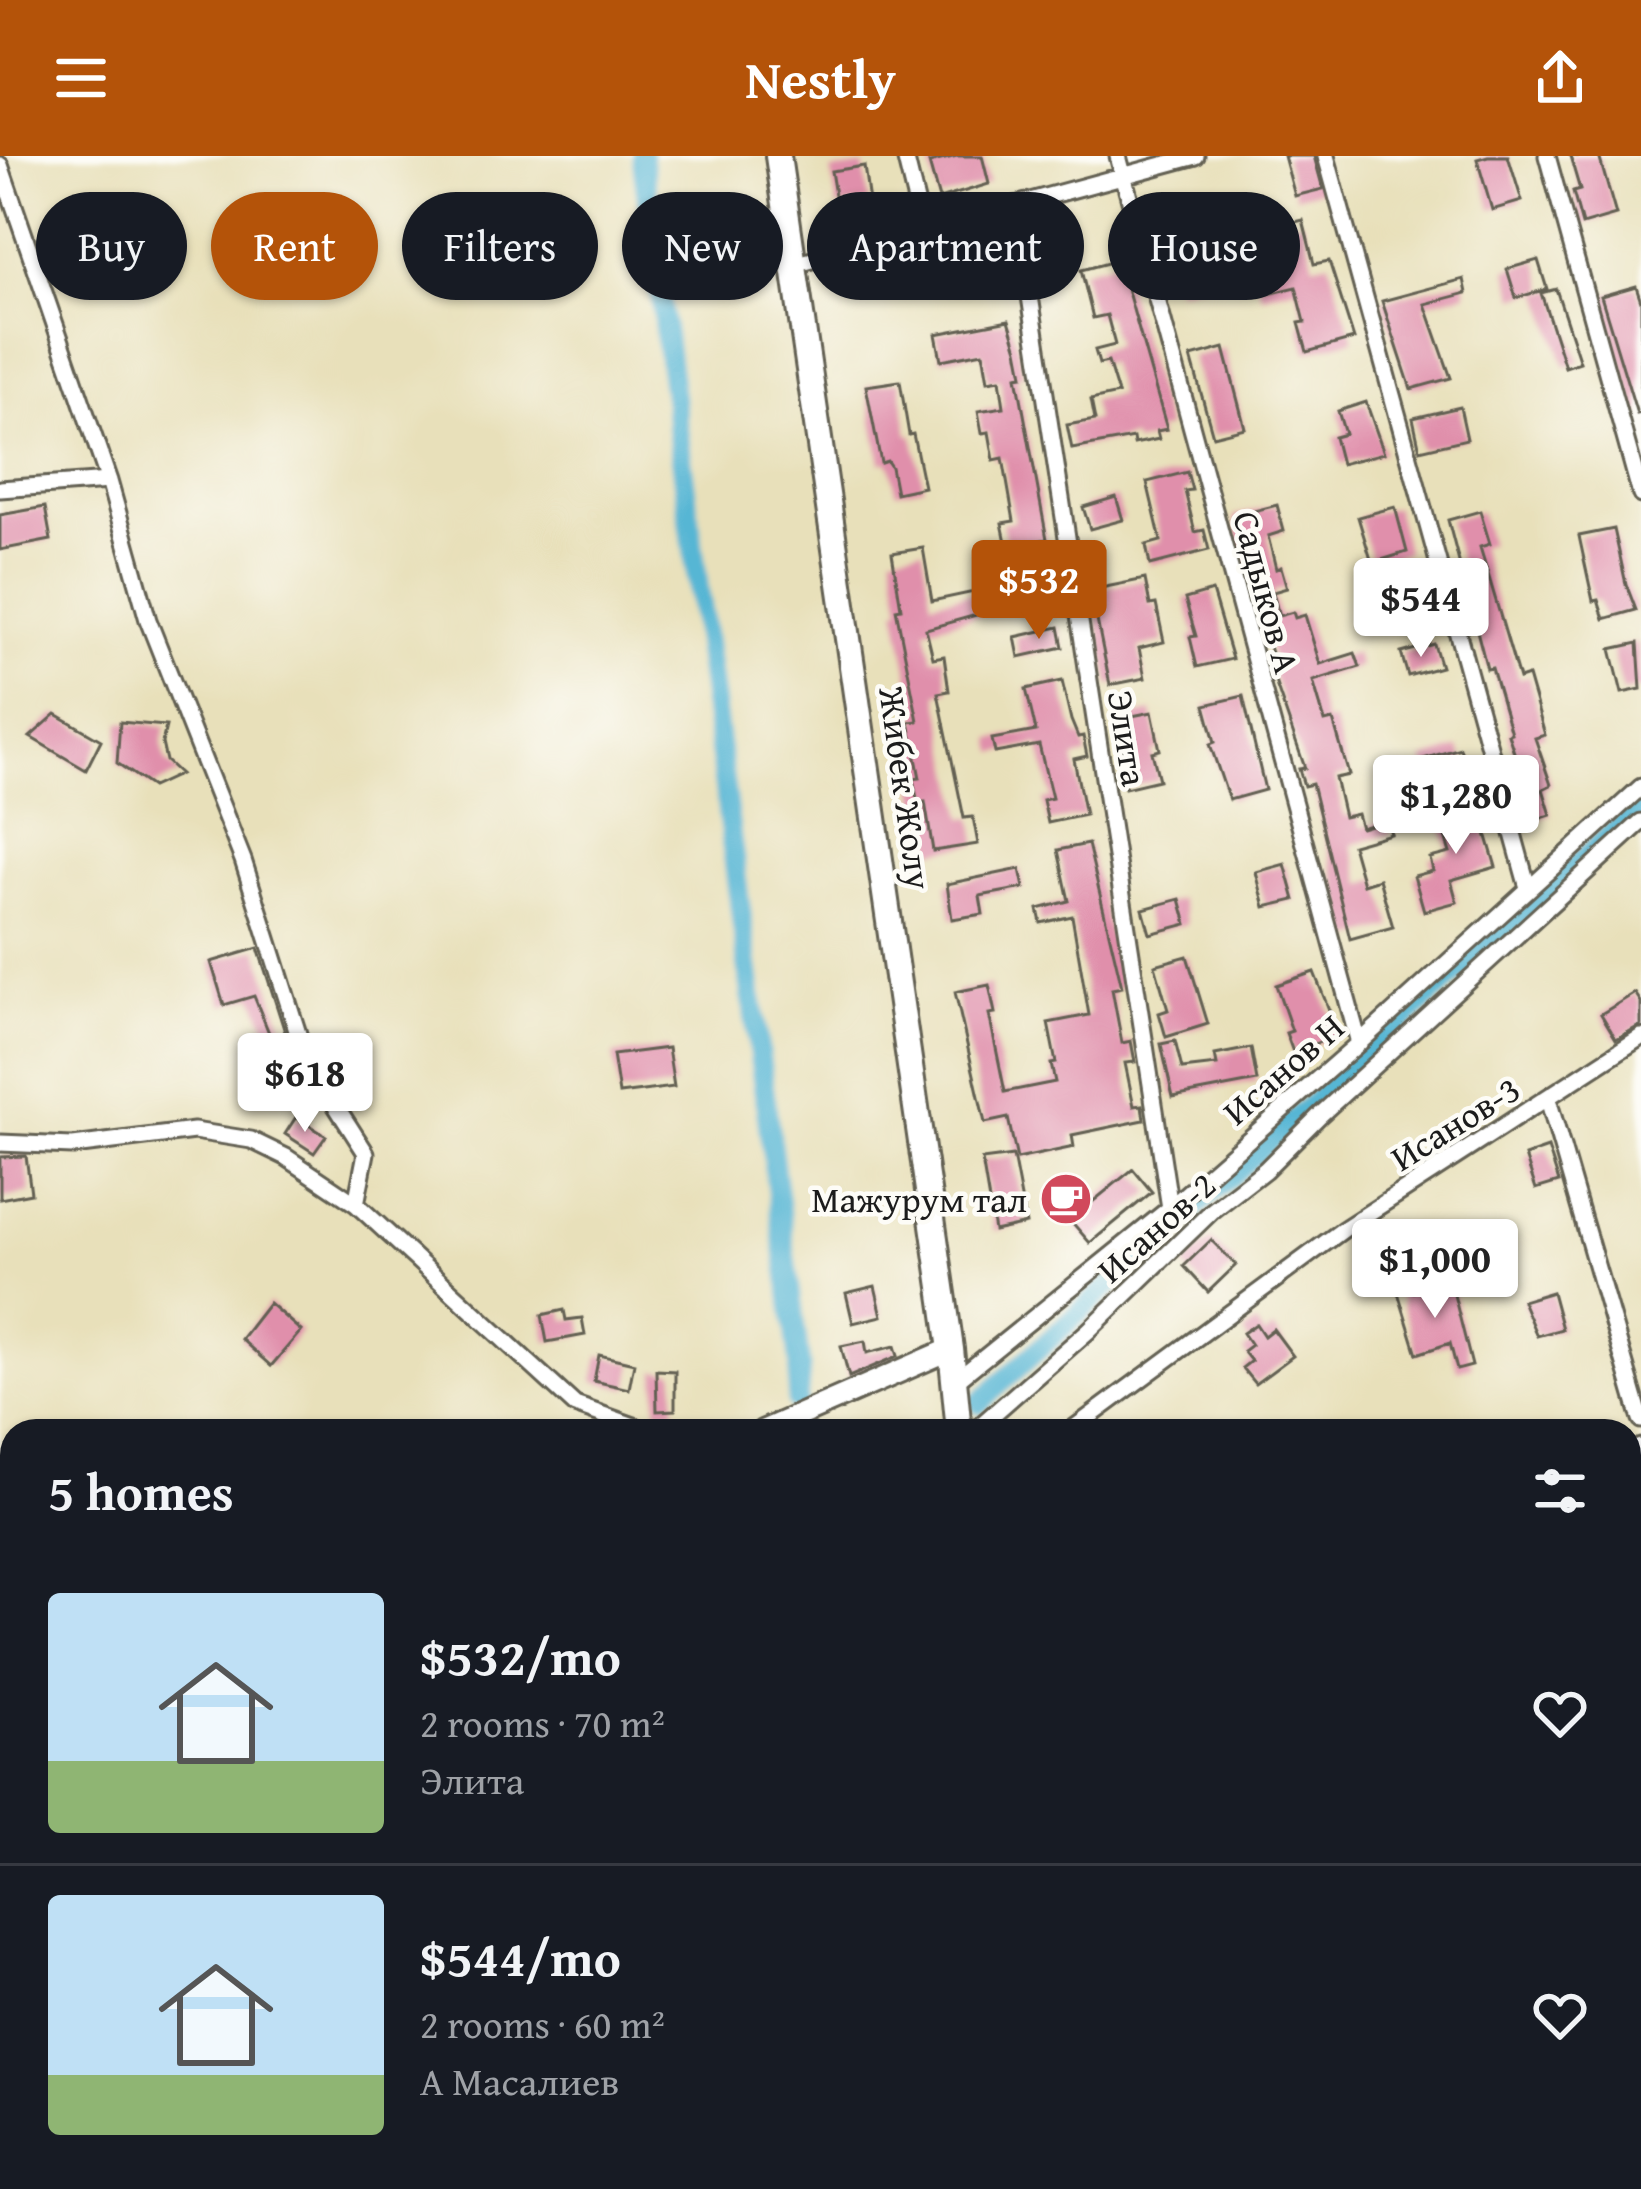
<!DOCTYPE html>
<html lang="en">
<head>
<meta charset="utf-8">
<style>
  :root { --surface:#171b24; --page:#20242c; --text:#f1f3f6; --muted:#9ea1a6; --line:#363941; --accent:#b45309 }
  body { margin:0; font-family:"Gentium Book Plus",serif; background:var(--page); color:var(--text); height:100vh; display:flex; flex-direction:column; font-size:45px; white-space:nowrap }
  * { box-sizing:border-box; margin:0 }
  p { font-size:39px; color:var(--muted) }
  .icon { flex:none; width:66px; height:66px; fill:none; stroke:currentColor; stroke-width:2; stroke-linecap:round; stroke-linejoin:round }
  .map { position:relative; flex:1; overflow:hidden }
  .side { position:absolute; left:0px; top:1263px; width:1641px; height:771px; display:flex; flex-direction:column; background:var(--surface); border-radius:36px 36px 0 0; box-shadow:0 3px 9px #0004 }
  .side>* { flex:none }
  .guide { position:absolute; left:36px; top:36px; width:1569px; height:108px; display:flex; gap:24px }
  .price { position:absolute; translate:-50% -102px; padding:0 27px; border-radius:12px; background:#fff; color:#222; font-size:39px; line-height:78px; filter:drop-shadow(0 3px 6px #0008) }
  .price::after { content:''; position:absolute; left:50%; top:72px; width:36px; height:27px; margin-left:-18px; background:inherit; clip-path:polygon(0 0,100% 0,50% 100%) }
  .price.on { background:var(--accent); color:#fff }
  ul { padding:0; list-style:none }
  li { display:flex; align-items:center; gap:36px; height:300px; padding:0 48px }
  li+li { border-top:3px solid var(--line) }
  li span { display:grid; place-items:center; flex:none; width:336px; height:240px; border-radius:12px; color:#555 }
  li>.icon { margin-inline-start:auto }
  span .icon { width:144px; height:144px; fill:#fffc; stroke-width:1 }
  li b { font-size:51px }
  h2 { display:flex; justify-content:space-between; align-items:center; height:144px; padding:0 48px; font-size:51px }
  .tag { padding:0 42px; border-radius:54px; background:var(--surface); box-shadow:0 3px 9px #0004; font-size:42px; line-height:108px }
  .tag.on { background:var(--accent); color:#fff }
  header { display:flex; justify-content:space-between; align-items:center; height:156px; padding:0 48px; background:var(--accent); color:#fff; font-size:54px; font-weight:700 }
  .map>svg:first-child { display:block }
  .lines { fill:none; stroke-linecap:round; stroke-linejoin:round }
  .canal { stroke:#56b6d4; stroke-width:21 }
  .building { fill:#e08fab }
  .street-casing { stroke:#636153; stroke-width:21 }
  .secondary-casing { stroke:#636153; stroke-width:27 }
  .primary-casing { stroke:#636153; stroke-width:30 }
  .street { stroke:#fff; stroke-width:15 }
  .secondary { stroke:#fff; stroke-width:21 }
  .primary { stroke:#fff; stroke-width:24 }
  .labels { text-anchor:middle; stroke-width:9; stroke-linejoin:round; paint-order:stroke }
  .street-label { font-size:36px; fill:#1c1c1c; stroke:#fdfcf7 }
  .poi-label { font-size:36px; fill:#1c1c1c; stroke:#fdfcf7; text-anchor:end }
</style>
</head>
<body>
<header><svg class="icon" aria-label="menu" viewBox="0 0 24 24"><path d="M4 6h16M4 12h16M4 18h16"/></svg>Nestly<svg class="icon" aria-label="share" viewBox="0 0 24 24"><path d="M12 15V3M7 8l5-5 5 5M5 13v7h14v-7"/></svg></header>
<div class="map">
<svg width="1641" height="2033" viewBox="0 0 1641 2033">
  <rect width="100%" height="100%" fill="#fdfcf7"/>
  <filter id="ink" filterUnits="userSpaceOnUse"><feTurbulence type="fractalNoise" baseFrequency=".00833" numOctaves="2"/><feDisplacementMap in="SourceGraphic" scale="24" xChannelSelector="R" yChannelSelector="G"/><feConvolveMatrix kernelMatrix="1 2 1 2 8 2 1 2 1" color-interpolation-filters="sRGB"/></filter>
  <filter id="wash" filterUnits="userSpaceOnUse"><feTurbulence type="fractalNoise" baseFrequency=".004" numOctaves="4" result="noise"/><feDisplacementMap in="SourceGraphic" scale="48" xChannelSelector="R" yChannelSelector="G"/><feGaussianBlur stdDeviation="2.7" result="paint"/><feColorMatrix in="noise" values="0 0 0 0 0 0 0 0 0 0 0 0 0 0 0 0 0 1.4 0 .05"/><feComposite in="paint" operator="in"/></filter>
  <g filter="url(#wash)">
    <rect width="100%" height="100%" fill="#e8e0ba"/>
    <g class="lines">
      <!-- canal -->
      <path class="canal" d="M642,0L800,1210L797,1245
        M979,1247L1641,650
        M714,2033L716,2022"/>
    </g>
    <g id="blocks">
      <!-- building -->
      <path class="building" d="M957,0H982L989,28L939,43L929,7Z
        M1284,0H1314L1323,33L1295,40Z
        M1488,0H1508L1522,45L1492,54L1477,3Z
        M1570,0H1599L1616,59L1582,69L1573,36L1580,34Z
        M864,10L869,46L837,51L831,15Z
        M1303,64L1314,108L1329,105L1354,183L1307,196L1299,167L1305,166L1296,131L1261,140L1252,107L1277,101L1270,72Z
        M1237,69L1246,104L1226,122L1177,134L1166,93L1202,84L1200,78Z
        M1119,104L1167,273L1157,275L1159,283L1134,288L1133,282L1072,293L1067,269L1095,264L1091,244L1118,238L1108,206L1099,208L1095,194L1115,189L1107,159L1093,162L1081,114Z
        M1538,104L1547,133L1516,142L1507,113Z
        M1464,123L1467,137L1425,148L1451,222L1411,233L1382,145Z
        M1636,130L1641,145V257L1637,258L1601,140Z
        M1556,133L1580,206L1565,211L1541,137Z
        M1009,164L1018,193L1023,219L1017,220L1047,383L1007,391L1002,367L1014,365L1003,302L994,304L989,276L982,277L978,255L1004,251L1000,223L988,225L983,196L941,204L936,178Z
        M1224,192L1245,272L1213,280L1191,201Z
        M900,225L909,279L913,278L924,331L896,337L891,311L887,305L881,307L866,230Z
        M1366,246L1384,297L1341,308L1334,281L1345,278L1338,255Z
        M1460,251L1467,283L1420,294L1413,262Z
        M1187,316L1192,334L1185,335L1195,376L1204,374L1209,394L1150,409L1146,389L1161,385L1147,326Z
        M1116,341L1123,364L1090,373L1083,351Z
        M1277,349L1284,375L1268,380L1276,413L1281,411L1287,432L1273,436L1279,460L1293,456L1295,462L1305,459L1320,508L1355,497L1360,511L1313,525L1325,566L1333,564L1349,619L1335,622L1344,661L1357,658L1361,672L1387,664L1391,678L1352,689L1363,728L1379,723L1393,771L1350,783L1312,628L1304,630L1299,613L1305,612L1270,511L1275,510L1256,448L1252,449L1234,360Z
        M45,351L51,384L0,394V359Z
        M1395,351L1407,396L1372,407L1358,361Z
        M1480,355L1490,388L1480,391L1519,523L1528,520L1545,579L1535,582L1551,629L1543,633L1551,659L1528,666L1518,632L1525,630L1508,578L1511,577L1492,512L1487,513L1448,364Z
        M1614,373L1626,428L1636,454L1604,463L1598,444L1593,445L1579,380Z
        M923,392L932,445L988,433L991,455L926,473L933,502L944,500L949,535L938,537L964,662L973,661L978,688L933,695L925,646L918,647L913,623L920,622L909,566L918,565L896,453L901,452L892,397Z
        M1047,413L1053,436L1018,444L1013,421Z
        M1145,423L1150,449L1156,448L1164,486L1139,492L1145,522L1110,529L1091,434Z
        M1212,435L1232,503L1197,511L1190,481L1196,480L1185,443Z
        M1059,471L1063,491L1019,501L1015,481Z
        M1638,487L1641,533L1622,537L1611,493Z
        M1434,488L1441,511L1408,520L1401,497Z
        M1062,525L1071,564L1078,581L1083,580L1087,600L1074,603L1085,659L1048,667L1043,644L1052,642L1039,589L995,597L992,583L1036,575L1026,533Z
        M1243,540L1265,634L1229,644L1210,588L1215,586L1205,549Z
        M1152,556L1160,594L1152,596L1159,624L1125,632L1121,613L1127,612L1117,563Z
        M56,558L101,584L86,614L30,581Z
        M120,566L166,570L162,587L166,605L180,618L152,631L117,607Z
        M1460,592L1465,608L1453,612L1456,620L1441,625L1438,616L1428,619L1423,603Z
        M1477,647L1496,711L1451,724L1457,746L1424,755L1414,720L1433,715L1430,702L1450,697L1438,658Z
        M1088,688L1122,831L1112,833L1122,887L1131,885L1135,906L1125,907L1134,950L1142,949L1144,964L1072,979L1074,991L1017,1003L1008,962L985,967L955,836L989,829L995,857L989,858L1005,936L1055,926L1051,908L1056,907L1048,867L1089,859L1072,760L1041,767L1038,753L1069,745L1058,694Z
        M1285,708L1295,744L1265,751L1256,716Z
        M1020,713L1024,732L980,740L983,758L952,763L947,728Z
        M1180,743L1187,768L1150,778L1143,753Z
        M258,792L294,904L282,909L254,840L224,849L211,806Z
        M1187,800L1208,868L1166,881L1159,857L1168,854L1155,809Z
        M1314,816L1339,879L1293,896L1286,877L1292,875L1276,829Z
        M1635,837L1641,846V869L1616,883L1601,858Z
        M1175,885L1182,913L1217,909L1215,899L1251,892L1257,925L1173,941L1161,888Z
        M668,892L674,931L619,938L613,899Z
        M296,961L326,980L314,997L285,978Z
        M1548,992L1559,1026L1536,1033L1525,1000Z
        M26,1000L31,1037L0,1043V1001Z
        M1013,1000L1026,1068L994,1075L982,1004Z
        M1133,1013L1152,1036L1090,1087L1070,1064Z
        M1485,1077L1499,1105L1463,1122L1450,1095Z
        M1211,1084L1236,1109L1208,1136L1184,1110Z
        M1411,1125L1414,1136L1451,1127L1472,1210L1457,1214L1450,1187L1417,1198L1396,1130Z
        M875,1130L882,1160L853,1167L846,1137Z
        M1552,1136L1562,1173L1537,1180L1522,1145Z
        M269,1147L301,1175L271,1210L241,1183Z
        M564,1154L566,1164L582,1162L585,1179L547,1186L542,1159Z
        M1256,1168L1264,1180L1273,1173L1293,1200L1255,1228L1242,1212L1251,1205L1243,1195L1251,1189L1243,1177Z
        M865,1185L867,1197L895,1190L898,1200L849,1221L841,1190Z
        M599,1199L634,1207L629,1233L594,1225Z
        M656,1214L675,1215V1254L657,1255Z"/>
    </g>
  </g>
  <g filter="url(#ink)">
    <use href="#blocks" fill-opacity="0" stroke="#636153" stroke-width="3"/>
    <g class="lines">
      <!-- street casing -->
      <g class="street-casing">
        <path id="street" d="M905,0L923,74
          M1118,0L1359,887
          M1326,0L1528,732
          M1547,0L1641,339
          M0,9L109,325L148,464L243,704L306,903L366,997L356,1048
          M1016,49L1170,1052
          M794,109L1196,0
          M0,333L109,325
          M1548,943L1641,1264
          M0,987L73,990L194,975L251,984L286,1001L356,1048L575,1249L648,1275
          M953,1227L1170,1052L1359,887L1641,631
          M974,1275L1088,1175L1212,1055L1265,1014L1319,960L1641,666
          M1070,1275L1344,1073L1641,881
          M1629,1296L1641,1291
          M0,1490L12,1498
          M1629,1593L1641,1589
          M0,1994L17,2033
          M688,2033L690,2022"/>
      </g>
      <!-- secondary casing -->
      <g class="secondary-casing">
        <path id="secondary" d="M763,1275L951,1193
          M0,1697L12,1689"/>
      </g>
      <!-- primary casing -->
      <g class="primary-casing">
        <path id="primary" d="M778,0L951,1193L959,1275
          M1090,2022L1092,2033"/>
      </g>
      <!-- street -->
      <use href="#street" class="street"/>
      <!-- secondary -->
      <use href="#secondary" class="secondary"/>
      <!-- primary -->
      <use href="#primary" class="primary"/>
    </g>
  </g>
  <!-- icons -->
  <defs>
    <g id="cafe-disc" transform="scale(2.7)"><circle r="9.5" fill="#d1495b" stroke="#fdfcf7"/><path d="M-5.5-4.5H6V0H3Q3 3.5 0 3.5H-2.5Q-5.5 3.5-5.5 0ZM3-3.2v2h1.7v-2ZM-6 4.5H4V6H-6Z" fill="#fff"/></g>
  </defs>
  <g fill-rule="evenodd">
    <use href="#cafe-disc" x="1066" y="1043"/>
  </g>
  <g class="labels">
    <!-- street labels -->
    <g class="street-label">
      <text transform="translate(1267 436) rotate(75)" y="13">Садыков А</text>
      <text transform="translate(1128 582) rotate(81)" y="13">Элита</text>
      <text transform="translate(906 632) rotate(82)" y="13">Жибек Жолу</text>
      <text transform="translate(1283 913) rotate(-41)" y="13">Исанов Н</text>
      <text transform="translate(1455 967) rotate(-32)" y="13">Исанов-3</text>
      <text transform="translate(1156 1071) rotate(-42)" y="13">Исанов-2</text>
    </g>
    <!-- poi labels -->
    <g class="poi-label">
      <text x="1027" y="1056">Мажурум тал</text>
    </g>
  </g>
</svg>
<b class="price on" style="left:1039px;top:486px">$532</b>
<b class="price" style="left:1421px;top:504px">$544</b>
<b class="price" style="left:1456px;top:701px">$1,280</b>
<b class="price" style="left:305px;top:979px">$618</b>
<b class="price" style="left:1435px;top:1165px">$1,000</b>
<div class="guide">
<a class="tag">Buy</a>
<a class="tag on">Rent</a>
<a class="tag">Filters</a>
<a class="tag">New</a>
<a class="tag">Apartment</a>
<a class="tag">House</a>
</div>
<section class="side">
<h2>5 homes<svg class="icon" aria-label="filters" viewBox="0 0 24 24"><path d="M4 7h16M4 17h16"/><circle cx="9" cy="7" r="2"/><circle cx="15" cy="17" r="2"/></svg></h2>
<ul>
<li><span style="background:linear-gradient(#bfe0f5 70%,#8fb573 0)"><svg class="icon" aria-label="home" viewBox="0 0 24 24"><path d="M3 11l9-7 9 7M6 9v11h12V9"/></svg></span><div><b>$532/mo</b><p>2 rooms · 70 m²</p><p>Элита</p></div><svg class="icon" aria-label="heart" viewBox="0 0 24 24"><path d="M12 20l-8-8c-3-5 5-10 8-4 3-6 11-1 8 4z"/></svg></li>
<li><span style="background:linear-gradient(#bfe0f5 75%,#8fb573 0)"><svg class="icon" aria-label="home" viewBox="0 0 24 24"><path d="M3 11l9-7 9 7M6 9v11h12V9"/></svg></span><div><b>$544/mo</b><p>2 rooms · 60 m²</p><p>А Масалиев</p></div><svg class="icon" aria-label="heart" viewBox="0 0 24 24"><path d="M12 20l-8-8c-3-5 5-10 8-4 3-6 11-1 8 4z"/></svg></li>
</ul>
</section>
</div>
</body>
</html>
